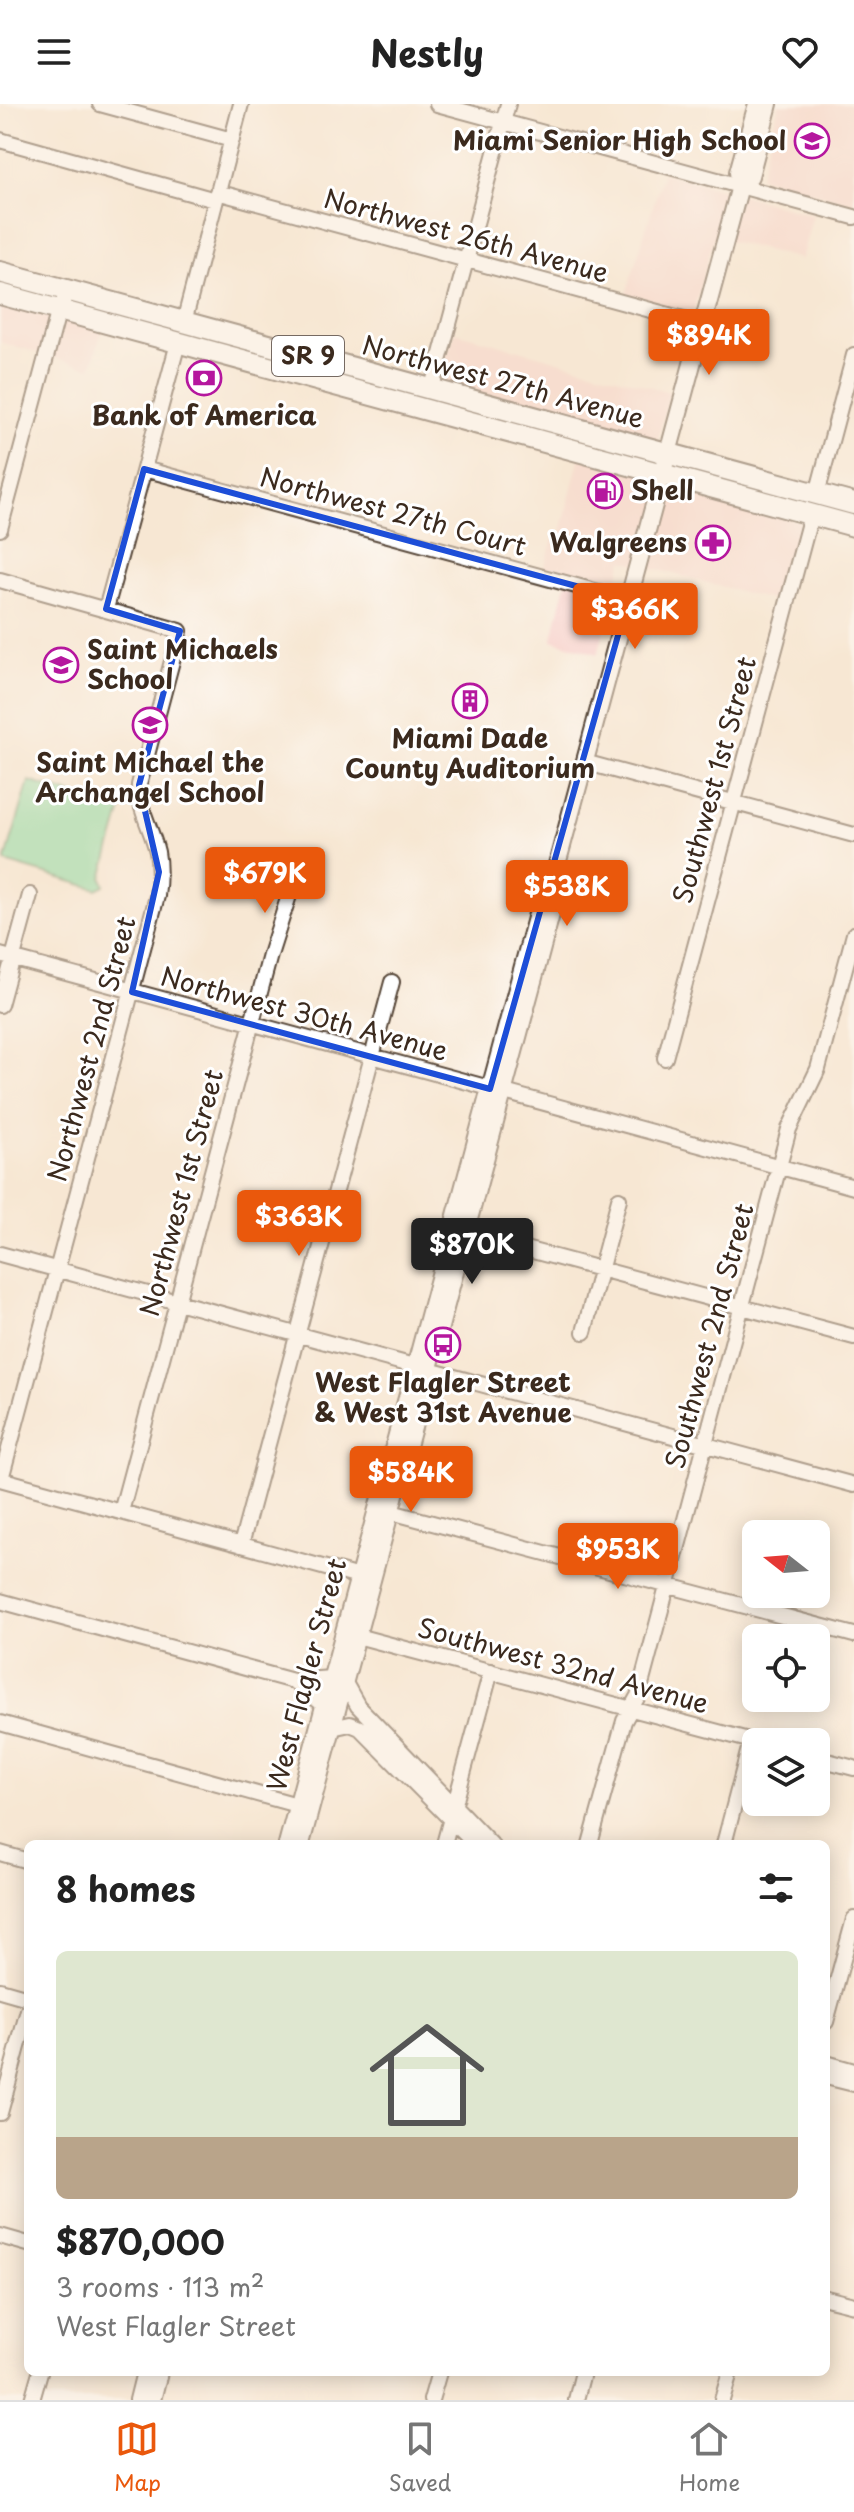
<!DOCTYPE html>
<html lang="en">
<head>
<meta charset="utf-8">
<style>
  :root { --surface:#fff; --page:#f2f2f2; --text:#222; --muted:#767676; --line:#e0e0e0; --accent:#ea580c }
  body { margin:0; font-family:"Playpen Sans",sans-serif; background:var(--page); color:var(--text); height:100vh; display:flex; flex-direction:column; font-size:30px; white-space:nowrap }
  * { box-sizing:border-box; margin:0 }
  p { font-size:26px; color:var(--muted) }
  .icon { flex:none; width:44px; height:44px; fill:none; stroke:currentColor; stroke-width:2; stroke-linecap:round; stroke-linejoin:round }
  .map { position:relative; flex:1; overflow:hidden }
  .drawer { position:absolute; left:24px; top:1736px; width:806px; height:536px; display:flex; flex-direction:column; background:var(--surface); border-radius:12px; box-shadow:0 4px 20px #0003 }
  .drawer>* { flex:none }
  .needle { width:52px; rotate:287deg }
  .tools { position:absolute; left:742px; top:1416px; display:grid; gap:16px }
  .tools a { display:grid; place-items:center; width:88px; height:88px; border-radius:12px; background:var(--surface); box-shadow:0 4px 20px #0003; font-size:40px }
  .price { position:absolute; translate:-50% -68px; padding:0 18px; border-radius:8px; background:var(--accent); color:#fff; font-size:26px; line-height:52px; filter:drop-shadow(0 2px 4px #0008) }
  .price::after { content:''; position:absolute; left:50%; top:48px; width:24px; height:18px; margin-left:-12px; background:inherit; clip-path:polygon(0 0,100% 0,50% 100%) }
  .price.selected { background:#222; color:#fff }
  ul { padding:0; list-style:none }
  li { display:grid; align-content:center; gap:16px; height:424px; padding:0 32px }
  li+li { border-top:2px solid var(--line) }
  li span { display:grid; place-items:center; height:248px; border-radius:12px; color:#555 }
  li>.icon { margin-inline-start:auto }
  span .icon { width:144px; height:144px; fill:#fffc; stroke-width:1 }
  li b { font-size:34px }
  h2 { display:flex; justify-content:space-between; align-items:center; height:96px; padding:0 32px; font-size:34px }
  header { display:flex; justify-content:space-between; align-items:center; height:104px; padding:0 32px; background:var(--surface); font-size:36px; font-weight:700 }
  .tabs { display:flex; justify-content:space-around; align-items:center; height:112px; border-top:2px solid var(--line); background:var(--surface); font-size:22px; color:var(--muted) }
  .tabs a { display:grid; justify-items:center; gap:4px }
  .tabs .selected { color:var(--accent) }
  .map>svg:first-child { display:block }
  .built { fill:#f7d1c9 }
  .green { fill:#80d99f; stroke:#5e825e; stroke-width:2 }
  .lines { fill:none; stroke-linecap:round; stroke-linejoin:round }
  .minor-casing { stroke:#574639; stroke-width:18 }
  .major-casing { stroke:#574639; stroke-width:20 }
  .highway-casing { stroke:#574639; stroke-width:24 }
  .minor { stroke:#fff; stroke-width:14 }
  .major { stroke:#fff; stroke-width:16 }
  .highway { stroke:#fff; stroke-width:20 }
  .marked { fill:none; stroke:#1d4ed8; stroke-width:6; stroke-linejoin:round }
  .labels { text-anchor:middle; stroke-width:6; stroke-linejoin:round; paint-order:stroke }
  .shield { fill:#fff; stroke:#766a62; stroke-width:2 }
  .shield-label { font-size:24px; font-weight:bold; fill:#3b2a1e }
  .poi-label { font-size:26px; font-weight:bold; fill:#3b2a1e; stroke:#fff }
  .street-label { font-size:26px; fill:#3b2a1e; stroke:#fff }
</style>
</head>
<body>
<header><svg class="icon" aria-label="menu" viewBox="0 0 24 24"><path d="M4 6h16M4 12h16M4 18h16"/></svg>Nestly<svg class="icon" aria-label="heart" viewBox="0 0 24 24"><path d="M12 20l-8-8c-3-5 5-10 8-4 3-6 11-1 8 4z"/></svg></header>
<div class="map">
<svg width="854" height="2296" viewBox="0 0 854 2296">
  <rect width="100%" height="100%" fill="#fff"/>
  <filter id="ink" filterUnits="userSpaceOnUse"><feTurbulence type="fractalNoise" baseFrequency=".0125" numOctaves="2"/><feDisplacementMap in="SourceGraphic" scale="16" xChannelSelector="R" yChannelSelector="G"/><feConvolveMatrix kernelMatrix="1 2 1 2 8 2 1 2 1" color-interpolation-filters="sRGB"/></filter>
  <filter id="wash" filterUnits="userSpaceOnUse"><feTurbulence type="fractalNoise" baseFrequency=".006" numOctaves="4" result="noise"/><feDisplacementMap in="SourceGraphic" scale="32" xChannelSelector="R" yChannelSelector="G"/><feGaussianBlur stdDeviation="1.8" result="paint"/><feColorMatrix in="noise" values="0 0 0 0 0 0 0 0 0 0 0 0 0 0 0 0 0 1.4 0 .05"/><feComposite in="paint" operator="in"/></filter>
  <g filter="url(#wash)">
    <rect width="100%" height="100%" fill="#f7e7d3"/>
    <!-- built -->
    <path class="built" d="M779,0H854V99L760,73Z
      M663,69L813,111L801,155L714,133L679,259L646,250L660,198L626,190Z
      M0,201L102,226L91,264L0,238Z
      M455,228L670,288L647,376L800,418L778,498L623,456L598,550L552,536L568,472L544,465L555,427L561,428L588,319L443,281L442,268Z"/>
    <!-- green -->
    <path class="green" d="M29,677L122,705L102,774L105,781L97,785L5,758Z"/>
  </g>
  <g filter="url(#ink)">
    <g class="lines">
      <!-- minor casing -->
      <g class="minor-casing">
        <path id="minor" d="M100,0L232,36
          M437,0L854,113
          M0,36L215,96
          M217,88L702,220
          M184,218L241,0
          M431,287L508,0
          M144,365L628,496
          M817,390L854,251
          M0,425L56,216L63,198
          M0,476L180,527L139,681C138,705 152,725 157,748C160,763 159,777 157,792L1,1375
          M106,505L178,239
          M584,658L854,731
          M0,851L854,1083
          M0,901L30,791
          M665,954L811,411
          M463,1140L484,1134L854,1233
          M0,1150L854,1381
          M584,1228L619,1095
          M0,1375L359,1473
          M121,1408L270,851L292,782
          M391,1408L854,1531
          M241,1441L392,878
          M0,1497L293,1577L331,1574
          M357,1532L756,1638
          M293,1577L324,1601
          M345,1579L358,1602L491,1740
          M0,1619L297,1701
          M332,1624L350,1620L360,1624L475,1740
          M816,1654L854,1664
          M444,1740L491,1567
          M590,1740L624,1617L638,1592L789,1025L818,965L854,830
          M724,1740L751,1637
          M0,1749L28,1757
          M0,1886L28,1894
          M826,1918L854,1815
          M826,1959L854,1967
          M826,1973L854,1980
          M0,2009L28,1906
          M0,2132L28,2140
          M826,2194L854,2201
          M32,2296L40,2268
          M431,2296L439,2268
          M576,2296L583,2268
          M722,2296L730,2268"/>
      </g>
      <!-- major casing -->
      <g class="major-casing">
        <path id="major" d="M740,82L750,72L769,0
          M287,1740L537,810L544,785L555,768L740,82L738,68L757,0
          M301,1740L557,788L555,768
          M138,2296L145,2268
          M152,2296L159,2268"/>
      </g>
      <!-- highway casing -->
      <g class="highway-casing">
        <path id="highway" d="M0,168L854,400
          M0,190L854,422"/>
      </g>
      <!-- minor -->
      <use href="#minor" class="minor"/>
      <!-- major -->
      <use href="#major" class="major"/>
      <!-- highway -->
      <use href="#highway" class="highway"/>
    </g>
  </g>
  <!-- marked area -->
  <path d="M0 0H854V2296H0ZM144,365L628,496L490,985L132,888L159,768L139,681L180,527L106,505Z" fill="#f7e7d3" fill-opacity=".55" fill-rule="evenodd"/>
  <path class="marked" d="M144,365L628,496L490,985L132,888L159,768L139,681L180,527L106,505Z"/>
  <!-- icons -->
  <defs>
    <g id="school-ring" transform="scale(1.8)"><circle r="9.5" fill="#fff" stroke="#b5179e" stroke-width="1.5"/><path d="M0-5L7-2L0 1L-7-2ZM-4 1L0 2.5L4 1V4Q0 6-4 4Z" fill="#b5179e"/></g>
    <g id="bank-ring" transform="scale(1.8)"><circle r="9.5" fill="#fff" stroke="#b5179e" stroke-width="1.5"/><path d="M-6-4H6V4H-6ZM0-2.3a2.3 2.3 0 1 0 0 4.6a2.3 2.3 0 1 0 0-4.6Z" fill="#b5179e"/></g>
    <g id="fuel-ring" transform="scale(1.8)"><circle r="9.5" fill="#fff" stroke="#b5179e" stroke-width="1.5"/><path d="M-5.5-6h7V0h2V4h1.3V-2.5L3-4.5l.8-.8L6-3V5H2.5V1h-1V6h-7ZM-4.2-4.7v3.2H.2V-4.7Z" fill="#b5179e"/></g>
    <g id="pharmacy-ring" transform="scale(1.8)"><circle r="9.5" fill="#fff" stroke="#b5179e" stroke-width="1.5"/><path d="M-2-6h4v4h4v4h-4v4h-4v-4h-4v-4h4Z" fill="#b5179e"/></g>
    <g id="building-ring" transform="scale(1.8)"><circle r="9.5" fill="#fff" stroke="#b5179e" stroke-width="1.5"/><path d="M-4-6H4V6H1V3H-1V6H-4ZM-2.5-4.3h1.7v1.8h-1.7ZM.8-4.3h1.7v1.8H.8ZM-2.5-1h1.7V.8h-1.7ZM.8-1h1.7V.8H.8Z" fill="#b5179e"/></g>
    <g id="bus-ring" transform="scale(1.8)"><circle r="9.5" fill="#fff" stroke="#b5179e" stroke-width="1.5"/><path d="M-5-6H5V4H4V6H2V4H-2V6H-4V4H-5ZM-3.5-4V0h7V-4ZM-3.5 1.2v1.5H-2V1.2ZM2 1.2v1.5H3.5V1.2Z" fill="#b5179e"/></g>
  </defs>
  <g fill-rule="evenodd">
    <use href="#school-ring" x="812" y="37"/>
    <use href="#bank-ring" x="204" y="274"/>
    <use href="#fuel-ring" x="605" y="387"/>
    <use href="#pharmacy-ring" x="713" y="439"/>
    <use href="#school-ring" x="61" y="561"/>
    <use href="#building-ring" x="470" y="597"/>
    <use href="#school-ring" x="150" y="621"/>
    <use href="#bus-ring" x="443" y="1241"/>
  </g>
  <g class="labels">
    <!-- shield labels -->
    <rect class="shield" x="272" y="232" width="72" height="40" rx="6"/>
    <g class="shield-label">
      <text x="308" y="260">SR 9</text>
    </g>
    <!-- poi labels -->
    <g class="poi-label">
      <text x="786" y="46" text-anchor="end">Miami Senior High School</text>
      <text x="204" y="321">Bank of America</text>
      <text x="631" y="396" text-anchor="start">Shell</text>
      <text x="687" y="448" text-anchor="end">Walgreens</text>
      <text x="87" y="555" text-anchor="start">Saint Michaels<tspan x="87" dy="30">School</tspan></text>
      <text x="470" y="644">Miami Dade<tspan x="470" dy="30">County Auditorium</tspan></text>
      <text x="150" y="668">Saint Michael the<tspan x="150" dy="30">Archangel School</tspan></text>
      <text x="443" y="1288">West Flagler Street<tspan x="443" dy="30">&amp; West 31st Avenue</tspan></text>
    </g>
    <!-- street labels -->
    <g class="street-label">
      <text transform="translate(466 132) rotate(15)" y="9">Northwest 26th Avenue</text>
      <text transform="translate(503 278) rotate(15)" y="9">Northwest 27th Avenue</text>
      <text transform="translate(393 408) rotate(15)" y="9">Northwest 27th Court</text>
      <text transform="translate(715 676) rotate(-75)" y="9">Southwest 1st Street</text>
      <text transform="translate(304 910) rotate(15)" y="9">Northwest 30th Avenue</text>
      <text transform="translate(92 945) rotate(-75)" y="9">Northwest 2nd Street</text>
      <text transform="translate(182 1089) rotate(-75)" y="9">Northwest 1st Street</text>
      <text transform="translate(710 1232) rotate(-75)" y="9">Southwest 2nd Street</text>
      <text transform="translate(563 1562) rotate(15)" y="9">Southwest 32nd Avenue</text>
      <text transform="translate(307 1571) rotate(-75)" y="9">West Flagler Street</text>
    </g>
  </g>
</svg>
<div class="tools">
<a><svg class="needle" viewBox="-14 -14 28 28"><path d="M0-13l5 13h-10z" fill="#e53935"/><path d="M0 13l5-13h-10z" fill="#767676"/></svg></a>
<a><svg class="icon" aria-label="locate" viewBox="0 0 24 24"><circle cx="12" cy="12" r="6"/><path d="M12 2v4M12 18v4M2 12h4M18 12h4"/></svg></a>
<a><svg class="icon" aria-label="layers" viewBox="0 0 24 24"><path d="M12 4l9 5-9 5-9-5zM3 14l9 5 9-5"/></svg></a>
</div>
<b class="price" style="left:709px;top:273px">$894K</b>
<b class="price" style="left:635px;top:547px">$366K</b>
<b class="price" style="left:265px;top:811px">$679K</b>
<b class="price" style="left:567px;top:824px">$538K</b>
<b class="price" style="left:299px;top:1154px">$363K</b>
<b class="price selected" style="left:472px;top:1182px">$870K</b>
<b class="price" style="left:411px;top:1410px">$584K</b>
<b class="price" style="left:618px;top:1487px">$953K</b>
<section class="drawer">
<h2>8 homes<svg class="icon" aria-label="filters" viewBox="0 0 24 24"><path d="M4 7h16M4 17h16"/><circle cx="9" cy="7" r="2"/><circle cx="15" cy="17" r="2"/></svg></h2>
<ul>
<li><span style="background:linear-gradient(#dfe7d0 75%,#b9a48a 0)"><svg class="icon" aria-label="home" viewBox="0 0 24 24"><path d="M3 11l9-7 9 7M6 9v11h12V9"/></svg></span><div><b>$870,000</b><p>3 rooms · 113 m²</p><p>West Flagler Street</p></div></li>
</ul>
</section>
</div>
<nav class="tabs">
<a class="selected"><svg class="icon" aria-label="map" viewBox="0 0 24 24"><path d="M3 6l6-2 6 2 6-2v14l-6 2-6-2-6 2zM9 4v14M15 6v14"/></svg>Map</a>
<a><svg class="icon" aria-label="saved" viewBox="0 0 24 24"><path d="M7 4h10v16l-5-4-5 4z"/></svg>Saved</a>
<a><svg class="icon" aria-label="home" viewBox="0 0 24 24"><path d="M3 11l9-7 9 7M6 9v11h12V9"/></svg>Home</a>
</nav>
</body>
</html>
